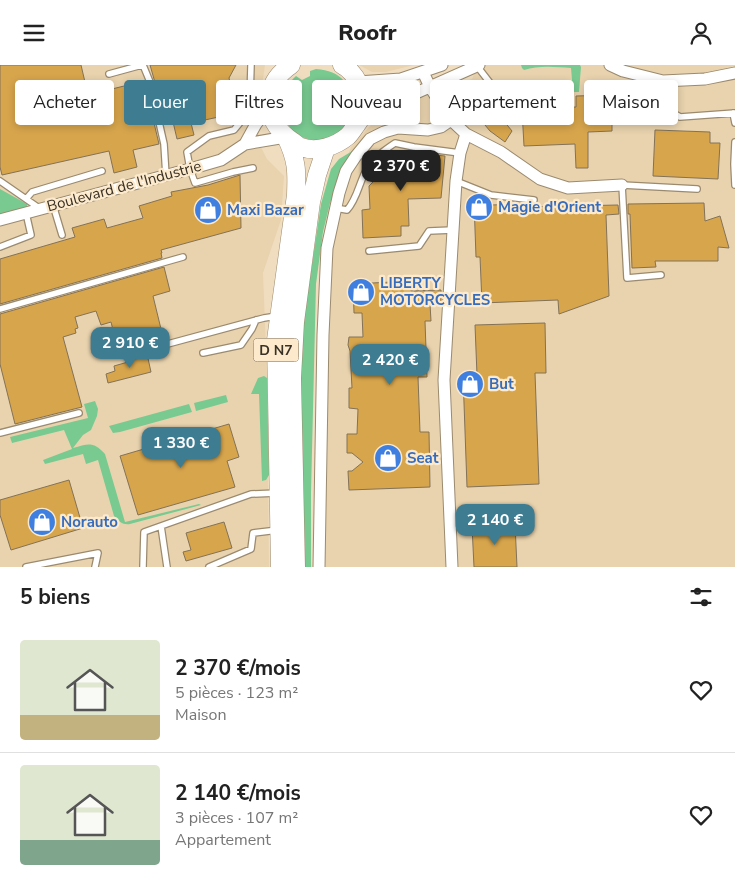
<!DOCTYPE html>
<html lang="fr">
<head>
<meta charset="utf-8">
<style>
  :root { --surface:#fff; --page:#f2f2f2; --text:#222; --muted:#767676; --line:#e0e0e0; --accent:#3e7c92 }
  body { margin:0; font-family:"Nunito Sans",sans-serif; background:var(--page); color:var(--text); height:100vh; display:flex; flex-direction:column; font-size:19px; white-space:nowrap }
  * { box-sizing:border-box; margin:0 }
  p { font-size:16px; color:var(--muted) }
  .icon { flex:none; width:28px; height:28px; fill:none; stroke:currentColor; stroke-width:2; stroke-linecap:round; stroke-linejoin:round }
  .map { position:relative; height:502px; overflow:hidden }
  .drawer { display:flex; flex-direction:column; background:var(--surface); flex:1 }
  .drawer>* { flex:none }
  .banner { position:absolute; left:15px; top:15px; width:705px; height:45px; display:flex; gap:10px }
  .price { position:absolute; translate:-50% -42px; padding:0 11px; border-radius:10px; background:var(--accent); color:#fff; font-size:16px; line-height:32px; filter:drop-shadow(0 1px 2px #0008) }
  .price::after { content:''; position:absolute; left:50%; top:30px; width:15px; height:11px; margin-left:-8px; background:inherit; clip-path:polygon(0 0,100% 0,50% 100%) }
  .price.on { background:#222; color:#fff }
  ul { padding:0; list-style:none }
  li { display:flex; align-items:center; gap:15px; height:125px; padding:0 20px }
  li+li { border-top:1px solid var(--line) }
  li span { display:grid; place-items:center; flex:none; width:140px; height:100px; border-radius:5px; color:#555 }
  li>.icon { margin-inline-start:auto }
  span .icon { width:60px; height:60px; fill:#fffc; stroke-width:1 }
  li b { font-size:21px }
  h2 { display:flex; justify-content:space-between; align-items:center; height:60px; padding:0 20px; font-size:21px }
  .tag { padding:0 18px; border-radius:5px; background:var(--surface); box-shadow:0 2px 8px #0003; font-size:18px; line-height:45px }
  .tag.on { background:var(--accent); color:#fff }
  header { display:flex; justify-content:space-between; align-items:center; height:65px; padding:0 20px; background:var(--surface); font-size:22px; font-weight:800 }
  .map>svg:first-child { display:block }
  .built { fill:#e9d3ae }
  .green { fill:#79ca91 }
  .building { fill:#d7a54c; stroke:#837257 }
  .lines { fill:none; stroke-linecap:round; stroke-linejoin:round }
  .lane-casing { stroke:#9b8a6e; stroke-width:8 }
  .street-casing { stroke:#9b8a6e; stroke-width:13 }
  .primary-casing { stroke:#9b8a6e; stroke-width:19 }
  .lane { stroke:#fff; stroke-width:5.5 }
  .street { stroke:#fff; stroke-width:11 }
  .primary { stroke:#fff; stroke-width:18 }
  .labels { text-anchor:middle; stroke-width:4.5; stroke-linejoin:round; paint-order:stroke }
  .shield { fill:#fdeacc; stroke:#746857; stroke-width:1 }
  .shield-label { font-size:14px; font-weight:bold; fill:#393125 }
  .street-label { font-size:15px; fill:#393125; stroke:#fdeacc }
  .shop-label { font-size:15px; font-weight:bold; fill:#366cbe; stroke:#fdeacc; text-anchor:start }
</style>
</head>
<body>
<header><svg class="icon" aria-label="menu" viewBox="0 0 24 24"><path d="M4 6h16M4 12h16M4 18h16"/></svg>Roofr<svg class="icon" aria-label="person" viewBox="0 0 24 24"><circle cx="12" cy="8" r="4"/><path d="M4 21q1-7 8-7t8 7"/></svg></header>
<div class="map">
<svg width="735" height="502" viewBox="0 0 735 502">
  <rect width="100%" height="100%" fill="#f0ddbf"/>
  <!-- built -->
  <path class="built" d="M0,0H265L263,14L255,34L260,80L267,94L284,111L281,155L263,208L267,307L269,502H0Z
    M359,0H414L386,7H372Z
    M478,0H735V502H315L323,177L329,142L351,82L379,51L421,31L472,14Z"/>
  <!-- green -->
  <path class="green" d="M521,0H580L581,2L579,27H573L571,3C556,2 539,0 524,5L522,3Z
    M316,4C376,7 354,93 302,72C293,68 286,59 283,49C279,34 285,21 296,11L302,15L310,11V6Z
    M354,85L343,105L330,138L323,167L316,219L311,428V502H304L300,297L305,247L321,139L331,104L339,94Z
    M0,124L27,139V142L0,149Z
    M264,311L267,313L269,410L266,415L262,416L259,329H251L258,313Z
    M226,330L228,337L196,346L194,338Z
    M95,336L98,344L97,351L91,365L83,370L73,383C88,379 93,376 105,389L125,457L199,439L201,440L130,459C123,460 119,457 114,451L98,395L86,399L83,389L45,399L43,395L72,384L64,365L12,378L10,372L88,353L84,339Z
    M189,339L192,347L120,367L113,368L109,361Z"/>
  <!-- building -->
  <path class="building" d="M0,0H81L88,30L144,16L159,79L133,85L137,102L114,108L109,86L2,110L0,102Z
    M150,0H236L229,13L237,48L191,58L194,70L177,74L164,18L156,21Z
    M478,24L512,66L505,77L490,66L464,35Z
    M612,30V66L588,67V103H576L575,79L524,81L522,45L576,42V31Z
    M655,65L710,67V78H720L718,114L653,111Z
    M411,86L435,90L445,91L441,133L408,134L409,161H401V171L363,173L362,145L370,144L369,121L400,90L407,87Z
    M240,110L241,163L161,185L162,188H161L162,193L0,239V194L75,172L72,163L104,154L107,163L143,153L139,141L172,131L171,127L208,120Z
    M474,137H491V140L522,139L523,142L618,140L619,149L606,150L609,231L559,249L558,235L482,238L480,192H476Z
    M704,138L705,156L720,151L729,183L718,182V196H655L656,202L632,203L630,149H628V139Z
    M164,202L170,226L153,231L161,264L154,266L157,277L125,286L124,280L117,281L111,257L101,260L96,246L75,252L78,263L75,264L76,268L63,272L82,342L15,359L0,299V249Z
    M411,216V226L441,225V239H430L431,256H425L427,312H418L420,367H429L430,422L349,425L348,406H352L363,397L352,388H347V369H357L358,344L349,343V323H352L350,286L348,280L349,272H363L362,248H354L353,219Z
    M545,258L546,308H535L539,419L467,422L463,310H477L475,260Z
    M147,289L151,307L108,318L106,309L115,306L114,301L128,297L127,295Z
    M229,359L239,392L227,396L235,422L138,450L120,391Z
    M69,415L83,463L11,485L0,450V435Z
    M224,457L232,483L186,496L183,487L191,485L186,468Z
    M515,459L517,502H474L472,461Z"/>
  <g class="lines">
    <!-- lane casing -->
    <g class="lane-casing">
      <path id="lane" d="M143,0L150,17L164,79L166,111
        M251,0L250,34L248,48L234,65L209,71L187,87L190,104L195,118L233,107L253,103
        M477,1L494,23L507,53
        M109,9L142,0
        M663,16L668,45L680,52L735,48
        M733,48L735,58
        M735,77L734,99L735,120
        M0,116L39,143
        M456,116L491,130L534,135
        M26,134L32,127L102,106
        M53,140L62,170
        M335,143L347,145C358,133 359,116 368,102C374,92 386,84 395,78L414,82L460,88
        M0,182L31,170L26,148
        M369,186L419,181L429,166L453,165
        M661,210L627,213L622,120L697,124
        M0,244L183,192
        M203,288L241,280L252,264L256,255
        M127,290L264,253L277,251
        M0,368L79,348
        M161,461L167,502
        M26,502L98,488L95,502
        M143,502L144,467L251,429L277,428
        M209,502L251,484L253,468L278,465"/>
    </g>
    <!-- street casing -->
    <g class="street-casing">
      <path id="street" d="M610,0L623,6L663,16L705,14L735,8
        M423,7L430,22L451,55L466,69L460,88L456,116L444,315L452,502
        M358,17L401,14L442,0
        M362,52L479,0
        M466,69L501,87L540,114L568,123L622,120
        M245,79L256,59L270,41
        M0,155L190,104L221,95L245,79L286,72
        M319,502L323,270L327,183L339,128L346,106L356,91L370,74L384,67L398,63L428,65L441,62L451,55"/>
    </g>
    <!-- primary casing -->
    <g class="primary-casing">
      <path id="primary" d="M291,0C276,10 268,24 270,42C271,56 280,68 292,76C295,78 298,81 301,82C317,88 336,81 348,71C351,68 354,63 357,59C361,54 364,48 364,41C365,34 362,26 359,19C355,11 350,4 342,0
        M280,502L276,275L296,130C297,106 297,95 286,72
        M296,502L292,313L295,257L311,137L317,110L326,83"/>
    </g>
    <!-- lane -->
    <use href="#lane" class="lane"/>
    <!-- street -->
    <use href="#street" class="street"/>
    <!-- primary -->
    <use href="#primary" class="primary"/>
  </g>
  <!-- icons -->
  <defs>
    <g id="shop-disc" transform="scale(1.4375)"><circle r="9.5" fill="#3f7fe0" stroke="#fdeacc"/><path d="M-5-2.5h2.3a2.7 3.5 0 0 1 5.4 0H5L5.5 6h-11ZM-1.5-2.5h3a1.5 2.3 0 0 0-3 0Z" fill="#fff"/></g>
  </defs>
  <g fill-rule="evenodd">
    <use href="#shop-disc" x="479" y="142"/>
    <use href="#shop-disc" x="208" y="145"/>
    <use href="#shop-disc" x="361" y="227"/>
    <use href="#shop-disc" x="470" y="319"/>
    <use href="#shop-disc" x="388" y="393"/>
    <use href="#shop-disc" x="42" y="457"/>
  </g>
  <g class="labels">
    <!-- shield labels -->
    <rect class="shield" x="253.5" y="273.5" width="45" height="23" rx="4"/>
    <g class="shield-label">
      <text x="276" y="290">D N7</text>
    </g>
    <!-- street labels -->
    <g class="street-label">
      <text transform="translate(124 121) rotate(-15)" y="5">Boulevard de l'Industrie</text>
    </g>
    <!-- shop labels -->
    <g class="shop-label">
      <text x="498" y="147">Magie d'Orient</text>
      <text x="227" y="150">Maxi Bazar</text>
      <text x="380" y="223">LIBERTY<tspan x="380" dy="17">MOTORCYCLES</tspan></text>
      <text x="489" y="324">But</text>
      <text x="407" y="398">Seat</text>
      <text x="61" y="462">Norauto</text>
    </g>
  </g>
</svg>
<b class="price on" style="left:401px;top:127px">2 370 €</b>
<b class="price" style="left:130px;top:304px">2 910 €</b>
<b class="price" style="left:390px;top:321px">2 420 €</b>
<b class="price" style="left:181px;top:404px">1 330 €</b>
<b class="price" style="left:495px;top:481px">2 140 €</b>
<div class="banner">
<a class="tag">Acheter</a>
<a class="tag on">Louer</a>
<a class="tag">Filtres</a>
<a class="tag">Nouveau</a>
<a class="tag">Appartement</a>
<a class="tag">Maison</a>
</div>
</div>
<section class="drawer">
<h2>5 biens<svg class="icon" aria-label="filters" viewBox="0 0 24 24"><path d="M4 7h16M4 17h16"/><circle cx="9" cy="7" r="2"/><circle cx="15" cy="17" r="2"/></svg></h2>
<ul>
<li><span style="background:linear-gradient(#dfe7d0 75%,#c2b280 0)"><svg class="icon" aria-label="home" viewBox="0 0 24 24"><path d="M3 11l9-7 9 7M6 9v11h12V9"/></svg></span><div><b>2 370 €/mois</b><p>5 pièces · 123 m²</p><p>Maison</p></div><svg class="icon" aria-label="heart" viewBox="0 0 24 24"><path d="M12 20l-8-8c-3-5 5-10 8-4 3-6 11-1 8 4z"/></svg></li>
<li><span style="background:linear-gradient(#dfe7d0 75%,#7fa58c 0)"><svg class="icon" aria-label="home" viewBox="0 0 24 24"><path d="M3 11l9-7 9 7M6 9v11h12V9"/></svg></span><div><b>2 140 €/mois</b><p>3 pièces · 107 m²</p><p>Appartement</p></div><svg class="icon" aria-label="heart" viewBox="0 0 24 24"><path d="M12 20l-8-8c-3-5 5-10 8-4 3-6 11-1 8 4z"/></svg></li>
</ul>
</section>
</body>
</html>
